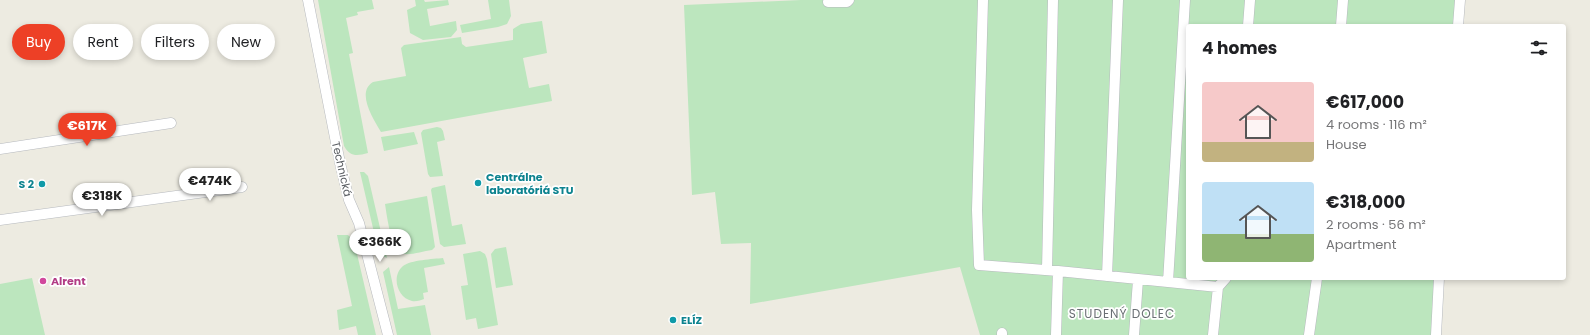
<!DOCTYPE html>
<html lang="en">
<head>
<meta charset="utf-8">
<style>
  :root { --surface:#fff; --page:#f2f2f2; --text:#202124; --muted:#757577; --accent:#ed4026 }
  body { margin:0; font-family:Poppins,sans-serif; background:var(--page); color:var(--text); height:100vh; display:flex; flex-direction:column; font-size:15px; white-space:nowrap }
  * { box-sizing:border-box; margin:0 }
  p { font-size:13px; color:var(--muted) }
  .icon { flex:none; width:22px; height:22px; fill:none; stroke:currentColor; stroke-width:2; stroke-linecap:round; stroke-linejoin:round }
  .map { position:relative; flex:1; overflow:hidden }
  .details { position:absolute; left:1186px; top:24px; width:380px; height:256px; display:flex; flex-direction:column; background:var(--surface); border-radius:4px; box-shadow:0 2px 6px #0003 }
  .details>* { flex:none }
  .guide { position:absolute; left:12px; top:24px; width:380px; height:36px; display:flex; gap:8px }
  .price { position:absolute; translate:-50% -34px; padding:0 9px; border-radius:14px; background:#fff; color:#222; font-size:13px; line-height:26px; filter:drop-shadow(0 1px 2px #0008) }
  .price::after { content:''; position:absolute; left:50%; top:24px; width:12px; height:9px; margin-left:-6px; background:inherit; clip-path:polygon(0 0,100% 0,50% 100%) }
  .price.active { background:var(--accent); color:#fff }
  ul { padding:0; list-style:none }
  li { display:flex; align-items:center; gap:12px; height:100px; padding:0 16px }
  li span { display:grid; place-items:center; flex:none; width:112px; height:80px; border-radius:4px; color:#555 }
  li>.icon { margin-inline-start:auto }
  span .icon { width:48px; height:48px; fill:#fffc; stroke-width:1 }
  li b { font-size:17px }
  h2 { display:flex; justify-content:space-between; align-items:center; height:48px; padding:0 16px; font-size:17px }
  .tag { padding:0 14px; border-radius:18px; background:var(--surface); box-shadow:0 2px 6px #0003; font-size:14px; line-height:36px }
  .tag.active { background:var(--accent); color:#fff }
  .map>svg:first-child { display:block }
  .green { fill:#bce6be }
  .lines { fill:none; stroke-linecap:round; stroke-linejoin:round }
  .minor-casing { stroke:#b6b9be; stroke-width:11 }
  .minor { stroke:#fff; stroke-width:10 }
  .culture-dot { fill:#0f9aa8; stroke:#fff; stroke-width:1.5 }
  .hotel-dot { fill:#d1479c; stroke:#fff; stroke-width:1.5 }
  .labels { text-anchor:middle; stroke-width:3.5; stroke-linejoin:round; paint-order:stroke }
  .street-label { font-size:11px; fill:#595d62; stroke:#fff }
  .culture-label { font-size:11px; font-weight:bold; fill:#0d838f; stroke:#fff; text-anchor:start }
  .hotel-label { font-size:11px; font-weight:bold; fill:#b23c85; stroke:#fff; text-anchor:start }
  .neighbourhood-label { font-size:12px; letter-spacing:1px; fill:#6a6f74; stroke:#fff }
</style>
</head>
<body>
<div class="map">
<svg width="1590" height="335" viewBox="0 0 1590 335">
  <rect width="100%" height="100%" fill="#edebe1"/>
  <!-- green -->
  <path class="green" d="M318,0H372L374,9L357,12L358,15L346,18L353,53L349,54L368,153C357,156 350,157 344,146Z
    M415,0H424L425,2L448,0L449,5L427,9L430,26L456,21L457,30L451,37L423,40L410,33L407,10L416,6Z
    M488,0H509L511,16L507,24L498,27L462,33L460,25L491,19Z
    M801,0H1464L1462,26H1188V278H1443L1439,335H980L960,267L750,304L751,243L721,244L715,192L692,195L684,5Z
    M542,21L547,53L523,58L529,88L549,84L552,101L381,132C373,119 356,92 373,82L406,76L401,48L404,45L461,37L462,44L466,47L513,40V29L521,24Z
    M437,127L441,128L443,131L445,140L437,142L443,176L430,177L428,174L421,133L423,130Z
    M414,132L418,144L384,151L381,137Z
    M360,172H364L368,176L387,258L379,254Z
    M445,185L452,226L462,224L466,244L444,247L440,244L431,190L432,188Z
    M427,196L435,247L432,250C423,251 413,255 404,254C391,252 387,216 385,204Z
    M337,235H348L354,241L376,335H358L356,326L339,330L337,310L352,306Z
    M506,247L513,285L496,288L491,254L495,249Z
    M480,251L485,254L487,259L498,325L478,329L476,318L466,320L461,286L468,285L463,254Z
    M443,258L445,264L424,268L428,292L423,293L424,299C421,300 416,302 412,301C397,298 391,276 403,266C411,260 433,259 443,258Z
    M389,267L398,309L425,305L431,335H397L383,272Z
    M32,278L45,335H0V284Z"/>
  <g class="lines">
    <!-- minor casing -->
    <g class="minor-casing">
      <path id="minor" d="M308,0L340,163L349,200L359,223L388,335
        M983,0L977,210L979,265L1058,271L1218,287
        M828,2H847L849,0
        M1248,26L1250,0
        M1341,26L1343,0
        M1458,26L1460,0
        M0,149L171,123
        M0,220L242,187
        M1047,270L1053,0
        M1107,276L1118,0
        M1168,282L1185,0
        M1002,335V333
        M1056,335L1058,271
        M1134,335L1138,280
        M1213,335L1218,287L1226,278
        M1309,335L1317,278
        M1436,335L1439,278"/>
    </g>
    <!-- minor -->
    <use href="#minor" class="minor"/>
  </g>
  <!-- markers -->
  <g class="culture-dot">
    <circle cx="478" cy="183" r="4"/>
    <circle cx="42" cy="184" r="4"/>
    <circle cx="673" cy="320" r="4"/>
  </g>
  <circle class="hotel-dot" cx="43" cy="281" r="4"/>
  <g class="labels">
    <!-- street labels -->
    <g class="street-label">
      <text transform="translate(342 169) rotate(77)" y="4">Technická</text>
    </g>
    <!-- culture labels -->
    <g class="culture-label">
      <text x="486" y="181">Centrálne<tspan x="486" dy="13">laboratóriá STU</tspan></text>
      <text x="34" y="188" text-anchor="end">S 2</text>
      <text x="681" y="324">ELÍZ</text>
    </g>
    <!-- hotel labels -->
    <g class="hotel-label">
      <text x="51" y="285">Alrent</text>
    </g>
    <!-- neighbourhood labels -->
    <g class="neighbourhood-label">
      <text x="1122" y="318">STUDENÝ DOLEC</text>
    </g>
  </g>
</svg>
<b class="price active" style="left:87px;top:147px">€617K</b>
<b class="price" style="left:210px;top:202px">€474K</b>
<b class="price" style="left:102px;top:217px">€318K</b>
<b class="price" style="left:380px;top:263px">€366K</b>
<div class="guide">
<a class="tag active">Buy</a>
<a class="tag">Rent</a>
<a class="tag">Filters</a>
<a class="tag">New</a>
</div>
<section class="details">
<h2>4 homes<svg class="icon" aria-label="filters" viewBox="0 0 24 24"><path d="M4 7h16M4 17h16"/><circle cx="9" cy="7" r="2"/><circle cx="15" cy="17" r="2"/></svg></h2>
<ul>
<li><span style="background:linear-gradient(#f6c9c9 75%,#c2b280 0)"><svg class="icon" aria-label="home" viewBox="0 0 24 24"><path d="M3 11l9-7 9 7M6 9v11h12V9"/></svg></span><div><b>€617,000</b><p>4 rooms · 116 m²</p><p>House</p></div></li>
<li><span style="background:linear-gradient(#bfe0f5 65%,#8fb573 0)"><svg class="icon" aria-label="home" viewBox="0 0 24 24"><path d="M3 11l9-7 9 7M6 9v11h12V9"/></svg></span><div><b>€318,000</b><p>2 rooms · 56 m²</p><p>Apartment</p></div></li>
</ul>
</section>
</div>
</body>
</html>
